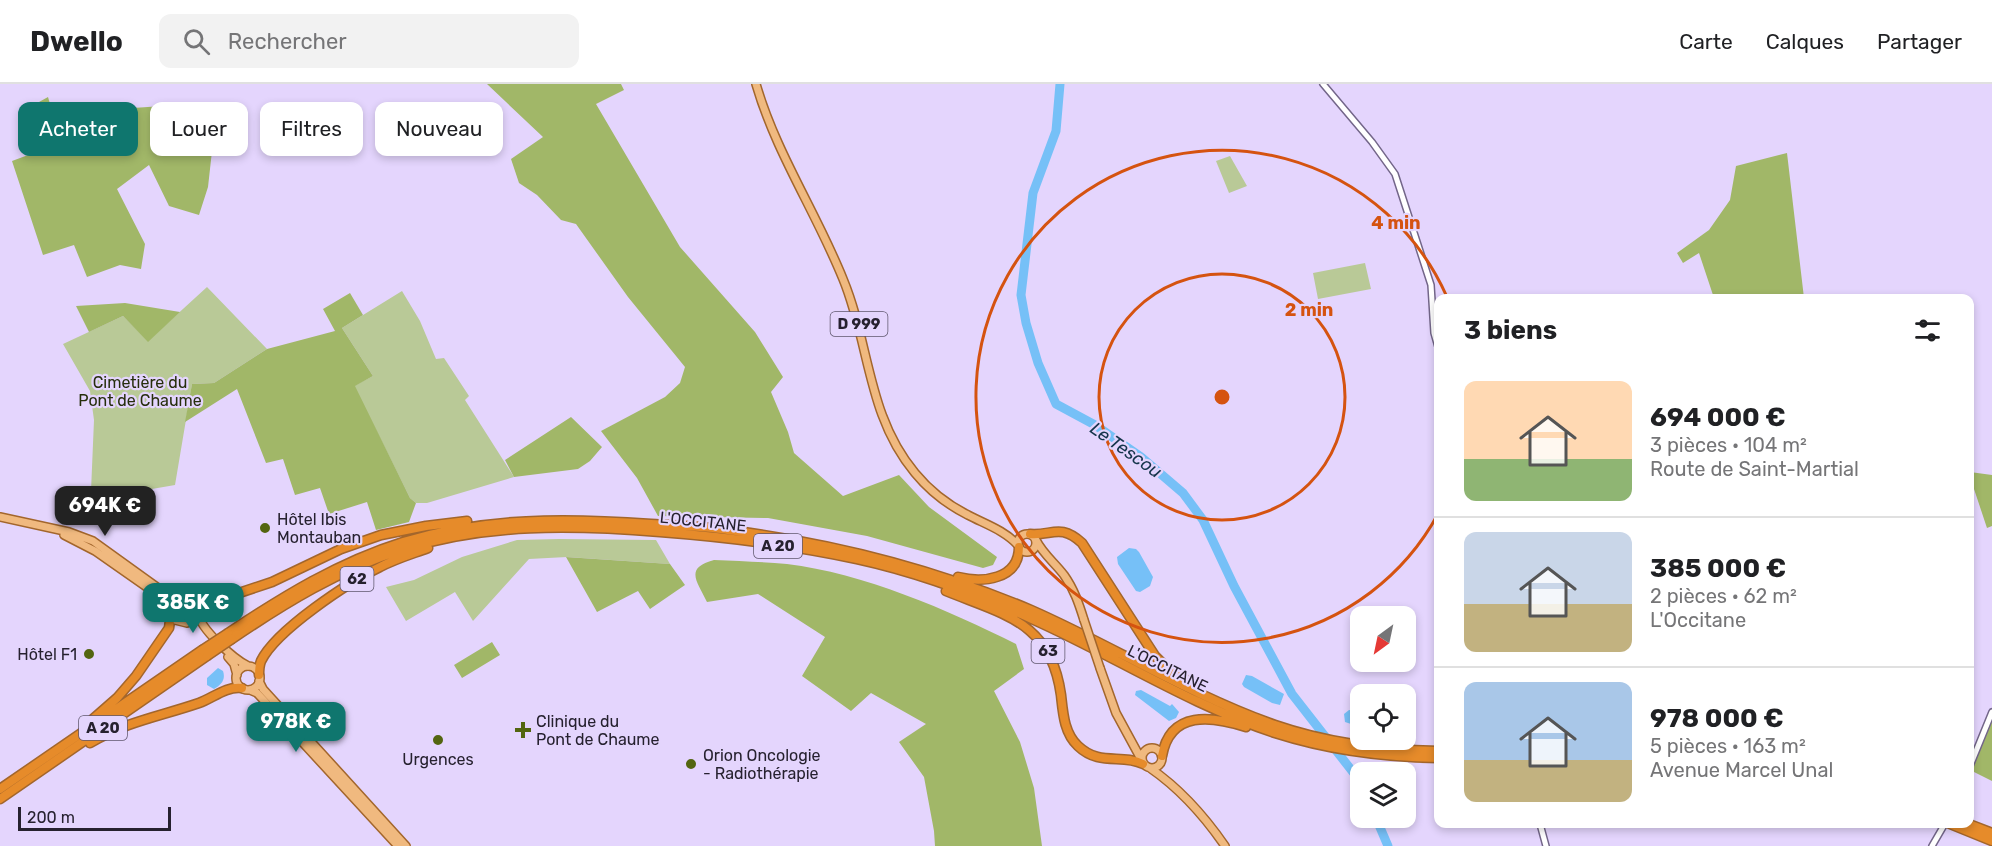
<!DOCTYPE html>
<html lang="fr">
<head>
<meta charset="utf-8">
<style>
  :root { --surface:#fff; --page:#f2f2f2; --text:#202124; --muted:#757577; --line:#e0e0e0; --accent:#0f766e }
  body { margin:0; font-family:Rubik,sans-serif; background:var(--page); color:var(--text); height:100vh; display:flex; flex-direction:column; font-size:22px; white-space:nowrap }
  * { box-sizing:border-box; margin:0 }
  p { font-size:20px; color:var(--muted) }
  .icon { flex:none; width:33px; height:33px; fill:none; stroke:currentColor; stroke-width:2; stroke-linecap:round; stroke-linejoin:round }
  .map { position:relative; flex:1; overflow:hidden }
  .drawer { position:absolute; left:1434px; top:210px; width:540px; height:534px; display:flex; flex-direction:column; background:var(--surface); border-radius:12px; box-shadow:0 3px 9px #0003 }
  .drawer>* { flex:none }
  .top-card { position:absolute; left:18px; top:18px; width:570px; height:54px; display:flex; gap:12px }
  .needle { width:39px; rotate:213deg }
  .controls { position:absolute; left:1350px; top:522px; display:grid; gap:12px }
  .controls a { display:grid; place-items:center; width:66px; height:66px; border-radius:12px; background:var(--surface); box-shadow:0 3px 9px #0003; font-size:30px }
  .scale { position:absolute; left:18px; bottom:15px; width:153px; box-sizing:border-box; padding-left:6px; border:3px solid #26212f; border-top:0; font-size:16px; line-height:21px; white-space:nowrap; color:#26212f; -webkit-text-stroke:4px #e4d5fd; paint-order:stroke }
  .price { position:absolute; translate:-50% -51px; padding:0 14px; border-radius:12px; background:var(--accent); color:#fff; font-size:20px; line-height:39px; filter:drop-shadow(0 2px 3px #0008) }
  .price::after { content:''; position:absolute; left:50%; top:36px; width:18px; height:14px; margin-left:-9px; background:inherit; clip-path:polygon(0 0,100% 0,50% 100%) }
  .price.selected { background:#222; color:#fff }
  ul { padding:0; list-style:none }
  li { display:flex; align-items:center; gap:18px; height:150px; padding:0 30px }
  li+li { border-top:2px solid var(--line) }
  li span { display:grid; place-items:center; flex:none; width:168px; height:120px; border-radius:12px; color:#555 }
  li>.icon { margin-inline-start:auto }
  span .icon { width:72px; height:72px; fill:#fffc; stroke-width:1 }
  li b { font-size:26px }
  h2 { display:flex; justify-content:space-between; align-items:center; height:72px; padding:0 30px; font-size:26px }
  .tag { padding:0 21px; border-radius:12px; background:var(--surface); box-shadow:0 3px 9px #0003; font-size:21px; line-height:54px }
  .tag.selected { background:var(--accent); color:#fff }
  header { display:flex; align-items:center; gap:36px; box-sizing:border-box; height:84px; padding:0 30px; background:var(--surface); border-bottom:2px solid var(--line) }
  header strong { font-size:28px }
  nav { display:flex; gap:33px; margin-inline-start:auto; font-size:21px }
  .search { width:420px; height:54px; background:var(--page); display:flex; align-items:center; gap:15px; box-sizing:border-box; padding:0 21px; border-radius:12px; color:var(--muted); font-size:22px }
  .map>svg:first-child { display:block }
  .green { fill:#b9c997 }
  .forest { fill:#a1b768 }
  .water { fill:#76c0f7 }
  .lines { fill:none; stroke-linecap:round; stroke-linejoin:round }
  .river { stroke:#76c0f7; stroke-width:9 }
  .minor-casing { stroke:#736689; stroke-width:8 }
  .major-casing { stroke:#a3662c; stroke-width:10 }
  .highway-casing { stroke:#a3662c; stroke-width:11 }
  .minor { stroke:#fff; stroke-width:5 }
  .major { stroke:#f0b97f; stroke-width:7 }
  .highway { stroke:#e68b2a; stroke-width:8 }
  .major-bridge-casing { stroke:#a3662c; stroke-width:10; stroke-linecap:butt }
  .highway-bridge-casing { stroke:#a3662c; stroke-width:11; stroke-linecap:butt }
  .major-bridge { stroke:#f0b97f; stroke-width:7 }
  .highway-bridge { stroke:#e68b2a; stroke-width:8 }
  .ring { fill:none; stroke:#d55310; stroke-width:3 }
  .poi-dot { fill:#536510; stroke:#e4d5fd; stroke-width:2 }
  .labels { text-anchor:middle; stroke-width:4.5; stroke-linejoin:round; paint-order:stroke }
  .shield { fill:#e4d5fd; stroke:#5f576d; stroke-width:1.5 }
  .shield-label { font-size:15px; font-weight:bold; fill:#26212f }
  .park-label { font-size:16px; fill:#262e0c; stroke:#e4d5fd }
  .poi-label { font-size:16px; fill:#26212f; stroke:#e4d5fd; text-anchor:start }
  .street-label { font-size:16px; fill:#26212f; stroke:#e4d5fd }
  .water-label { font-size:18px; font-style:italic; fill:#14344b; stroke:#e4d5fd }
  .centre { fill:#d55310; stroke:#e4d5fd; stroke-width:3 }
  .ring-label { font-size:18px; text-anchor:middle; font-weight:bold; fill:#d55310; stroke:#e4d5fd; stroke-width:4.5; stroke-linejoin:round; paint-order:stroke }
</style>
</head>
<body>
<header>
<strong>Dwello</strong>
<div class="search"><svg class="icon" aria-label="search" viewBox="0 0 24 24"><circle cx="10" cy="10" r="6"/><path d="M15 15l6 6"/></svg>Rechercher</div>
<nav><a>Carte</a><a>Calques</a><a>Partager</a></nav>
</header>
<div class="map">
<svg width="1992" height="762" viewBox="0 0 1992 762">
  <rect width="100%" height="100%" fill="#e4d5fd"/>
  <!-- green -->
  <path class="green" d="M1230,72L1247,102L1229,109L1216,77Z
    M1365,179L1371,205L1318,215L1313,189Z
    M207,203L267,265L214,299L192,300L175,401L100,414L91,407L94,336L90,307L63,260L123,232L148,257Z
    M402,207L420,237L436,275L444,274L469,312L465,316L514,393L427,419H416L410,414L354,302L373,292L342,244Z
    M559,455L656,456L670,480L567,473L529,475L473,537L455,508L406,537L386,503L414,496L462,473L517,456Z"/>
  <!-- forest -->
  <path class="forest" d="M487,0H621L624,6L596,20L680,163L755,248L783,293L771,308L788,348L794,369L843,412L899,391L929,423L997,473L993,481L983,484L867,452L768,434L658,432L637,394L601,347L665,313L680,299L685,283L628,213L576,140L561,136L537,111L519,99L511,75L543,53Z
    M48,13L55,37L94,58L108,57L118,25L207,19L214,49L208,103L199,131L169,122L149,81L117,105L145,160L141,185L120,181L87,193L74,161L43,171L12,77L47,64L39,18Z
    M1787,69L1804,214H1714L1699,169L1683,179L1677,169L1709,146L1730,116L1736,82Z
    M350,209L363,231L342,244L373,292L355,302L410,414L416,419L409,438L376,446L367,418L329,430L320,404L295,411L283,375L266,379L237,305L185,338L192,300L214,299L267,265L335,247L323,225Z
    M125,219L180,228L148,258L123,232L89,248L76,222Z
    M571,333L602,363L590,377L578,385L514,393L505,376Z
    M1970,388L1992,391V442L1987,444L1970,393Z
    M566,473L670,480L685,501L650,525L638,507L597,528Z
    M714,476C739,477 763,478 787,480C863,489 948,526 1016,560L1024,585L994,607L1020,658L1034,704L1042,762H935L934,747L924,693L899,658L926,640L871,609L851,627L802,592L825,553L758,510L707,518C697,497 684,484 714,476Z
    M492,558L500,571L462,594L454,581Z
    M1992,633V697L1972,687Z"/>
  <!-- water -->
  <path class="water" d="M1129,464L1136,465L1139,468L1153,493L1150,502L1140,508L1136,507L1118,480L1117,473Z
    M218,584L223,587C226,596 221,601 214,605L207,601V594Z
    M1246,591L1252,592L1284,610L1280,621L1272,619L1244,603L1242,600Z
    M1141,606L1170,622L1172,620L1179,628L1176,634L1169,637L1135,611L1136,607Z
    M1349,626L1360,627V643L1345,638L1344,630Z"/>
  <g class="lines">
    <!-- river -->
    <path class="river" d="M1060,0L1056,47L1033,109L1021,211L1026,239L1038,279L1056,320L1095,341L1141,373L1183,409L1203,436L1234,502L1292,610L1356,692L1360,701
      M1376,734L1388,762"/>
    <!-- minor casing -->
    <g class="minor-casing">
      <path id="minor" d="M1323,0L1372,58L1395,90L1431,201L1434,249L1438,263
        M1970,682L1992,628
        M1540,740L1546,762
        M1932,762L1943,743"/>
    </g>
    <!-- major casing -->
    <g class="major-casing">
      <path id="major" d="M756,0C776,69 816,128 843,195C870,260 867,332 915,389C929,406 948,421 968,431C985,440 1004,446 1018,461
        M0,433L69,448L93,457L168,511L186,513L193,516L197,522V531L187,539L175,536L171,529L172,521L180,513
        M1018 459a9 9 0 1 1 18 0a9 9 0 1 1-18 0Z
        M64,451L95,467L165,516L171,525
        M1036,456C1043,470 1055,479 1064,491C1074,505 1079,520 1084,536
        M198,529C200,545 234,575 248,582
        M228,573L234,580L237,591
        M236 594a12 12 0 1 1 24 0a12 12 0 1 1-24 0Z
        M1100,584L1116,629L1141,675
        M259,597L263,605L406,762
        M250,606L257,609L398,762
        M1142 674a10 10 0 1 1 20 0a10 10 0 1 1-20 0Z
        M1150,684C1179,704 1205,733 1225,762"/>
    </g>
    <!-- highway casing -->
    <g class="highway-casing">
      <path id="highway" d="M1030,450C1052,452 1060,439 1082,459L1155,572L1168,585L1194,601
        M958,493C982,499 1019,496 1019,463
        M946,507C1005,531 1051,538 1061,611C1063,629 1064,649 1078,662C1100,683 1122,669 1143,680
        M195,518H212L272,498L341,465L381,451L426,442L467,437
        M228,549C284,512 339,478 403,458C485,433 567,434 651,440C677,442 703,442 728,446C833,459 934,485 1031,526C1113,562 1190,611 1275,641C1327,659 1383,666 1438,667
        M232,555C285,519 339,486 401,466C486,439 573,441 660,448C726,453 792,461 857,475C917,488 976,510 1032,535C1113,571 1190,621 1275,649C1328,666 1383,673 1438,674
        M259,591C259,586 259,582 261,577C276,546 349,498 380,483C395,475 412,470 428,464
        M93,635L117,614L136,592L169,544L171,529
        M90,659C128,637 158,633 199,619C213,614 226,602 242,604
        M1162,672C1170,626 1212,632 1246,643
        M0,705L202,566
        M0,715L207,572
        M1950,740L1992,757
        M1969,740L1992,749"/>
    </g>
    <!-- minor -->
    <use href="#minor" class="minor"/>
    <!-- major -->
    <use href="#major" class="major"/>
    <!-- highway -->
    <use href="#highway" class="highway"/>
    <!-- major-bridge casing -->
    <g class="major-bridge-casing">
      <path id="major-bridge" d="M1084,536L1100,584"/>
    </g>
    <!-- highway-bridge casing -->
    <g class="highway-bridge-casing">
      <path id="highway-bridge" d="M202,566L228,549
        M207,572L232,555"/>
    </g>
    <!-- major-bridge -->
    <use href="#major-bridge" class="major-bridge"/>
    <!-- highway-bridge -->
    <use href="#highway-bridge" class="highway-bridge"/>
  </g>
  <!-- distance rings -->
  <g class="ring">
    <circle cx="1222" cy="313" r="123"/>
    <path d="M1438 430A246 246 0 1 1 1447 213"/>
  </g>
  <!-- markers -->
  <g class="poi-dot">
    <circle cx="265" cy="444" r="6"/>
    <circle cx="89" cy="570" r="6"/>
    <path d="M520 637h6v6h6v6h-6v6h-6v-6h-6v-6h6z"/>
    <circle cx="438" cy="656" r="6"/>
    <circle cx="691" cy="680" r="6"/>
  </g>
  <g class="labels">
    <!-- shield labels -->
    <g class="shield">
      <rect x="830.5" y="228" width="57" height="24" rx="4.5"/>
      <rect x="754" y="450" width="48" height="24" rx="4.5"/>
      <rect x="340.5" y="483" width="33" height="24" rx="4.5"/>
      <rect x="1031.5" y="555" width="33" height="24" rx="4.5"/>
      <rect x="79" y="632" width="48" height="24" rx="4.5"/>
    </g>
    <g class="shield-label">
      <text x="859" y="245">D 999</text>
      <text x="778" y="467">A 20</text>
      <text x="357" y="500">62</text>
      <text x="1048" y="572">63</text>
      <text x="103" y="649">A 20</text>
    </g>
    <!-- park labels -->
    <g class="park-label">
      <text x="140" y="304">Cimetière du<tspan x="140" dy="18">Pont de Chaume</tspan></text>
    </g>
    <!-- poi labels -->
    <g class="poi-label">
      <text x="277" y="441">Hôtel Ibis<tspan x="277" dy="18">Montauban</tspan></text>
      <text x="77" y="576" text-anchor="end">Hôtel F1</text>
      <text x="536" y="643">Clinique du<tspan x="536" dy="18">Pont de Chaume</tspan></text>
      <text x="703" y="677">Orion Oncologie<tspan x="703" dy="18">- Radiothérapie</tspan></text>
      <text x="438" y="681" text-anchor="middle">Urgences</text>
    </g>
    <!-- street labels -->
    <g class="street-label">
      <text transform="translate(703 437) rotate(6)" y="6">L'OCCITANE</text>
      <text transform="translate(1168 584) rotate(26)" y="6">L'OCCITANE</text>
    </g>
    <!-- water labels -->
    <g class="water-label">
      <text transform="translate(1126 366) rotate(35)" y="6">Le Tescou</text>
    </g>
  </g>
  <circle cx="1222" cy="313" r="9" class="centre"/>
  <g class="ring-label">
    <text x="1396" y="145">4 min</text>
    <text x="1309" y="232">2 min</text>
  </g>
</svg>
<div class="controls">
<a><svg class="needle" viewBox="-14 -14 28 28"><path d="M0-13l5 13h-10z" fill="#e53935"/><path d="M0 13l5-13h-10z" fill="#757577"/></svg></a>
<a><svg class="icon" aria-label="locate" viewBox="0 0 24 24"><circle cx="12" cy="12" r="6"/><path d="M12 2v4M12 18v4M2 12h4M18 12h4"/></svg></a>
<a><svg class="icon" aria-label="layers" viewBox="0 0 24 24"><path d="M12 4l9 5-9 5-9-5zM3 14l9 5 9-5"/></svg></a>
</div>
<div class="scale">200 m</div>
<b class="price selected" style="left:105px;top:453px">694K €</b>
<b class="price" style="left:193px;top:550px">385K €</b>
<b class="price" style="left:296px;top:669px">978K €</b>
<div class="top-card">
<a class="tag selected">Acheter</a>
<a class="tag">Louer</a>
<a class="tag">Filtres</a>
<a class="tag">Nouveau</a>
</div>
<section class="drawer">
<h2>3 biens<svg class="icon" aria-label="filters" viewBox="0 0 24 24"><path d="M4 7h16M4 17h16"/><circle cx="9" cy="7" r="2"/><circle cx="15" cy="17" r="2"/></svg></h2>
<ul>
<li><span style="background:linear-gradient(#ffd9b3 65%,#8fb573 0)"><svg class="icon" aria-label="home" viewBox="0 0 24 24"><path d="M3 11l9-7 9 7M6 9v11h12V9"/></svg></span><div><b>694 000 €</b><p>3 pièces · 104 m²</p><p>Route de Saint-Martial</p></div></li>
<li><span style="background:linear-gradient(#c9d6e8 60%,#c2b280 0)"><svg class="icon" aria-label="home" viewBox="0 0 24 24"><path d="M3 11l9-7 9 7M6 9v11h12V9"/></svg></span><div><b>385 000 €</b><p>2 pièces · 62 m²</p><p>L'Occitane</p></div></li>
<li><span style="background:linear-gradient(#a9c7e8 65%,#c2b280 0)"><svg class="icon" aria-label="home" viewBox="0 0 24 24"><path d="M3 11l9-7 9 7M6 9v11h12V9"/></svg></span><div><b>978 000 €</b><p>5 pièces · 163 m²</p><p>Avenue Marcel Unal</p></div></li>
</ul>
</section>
</div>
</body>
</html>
